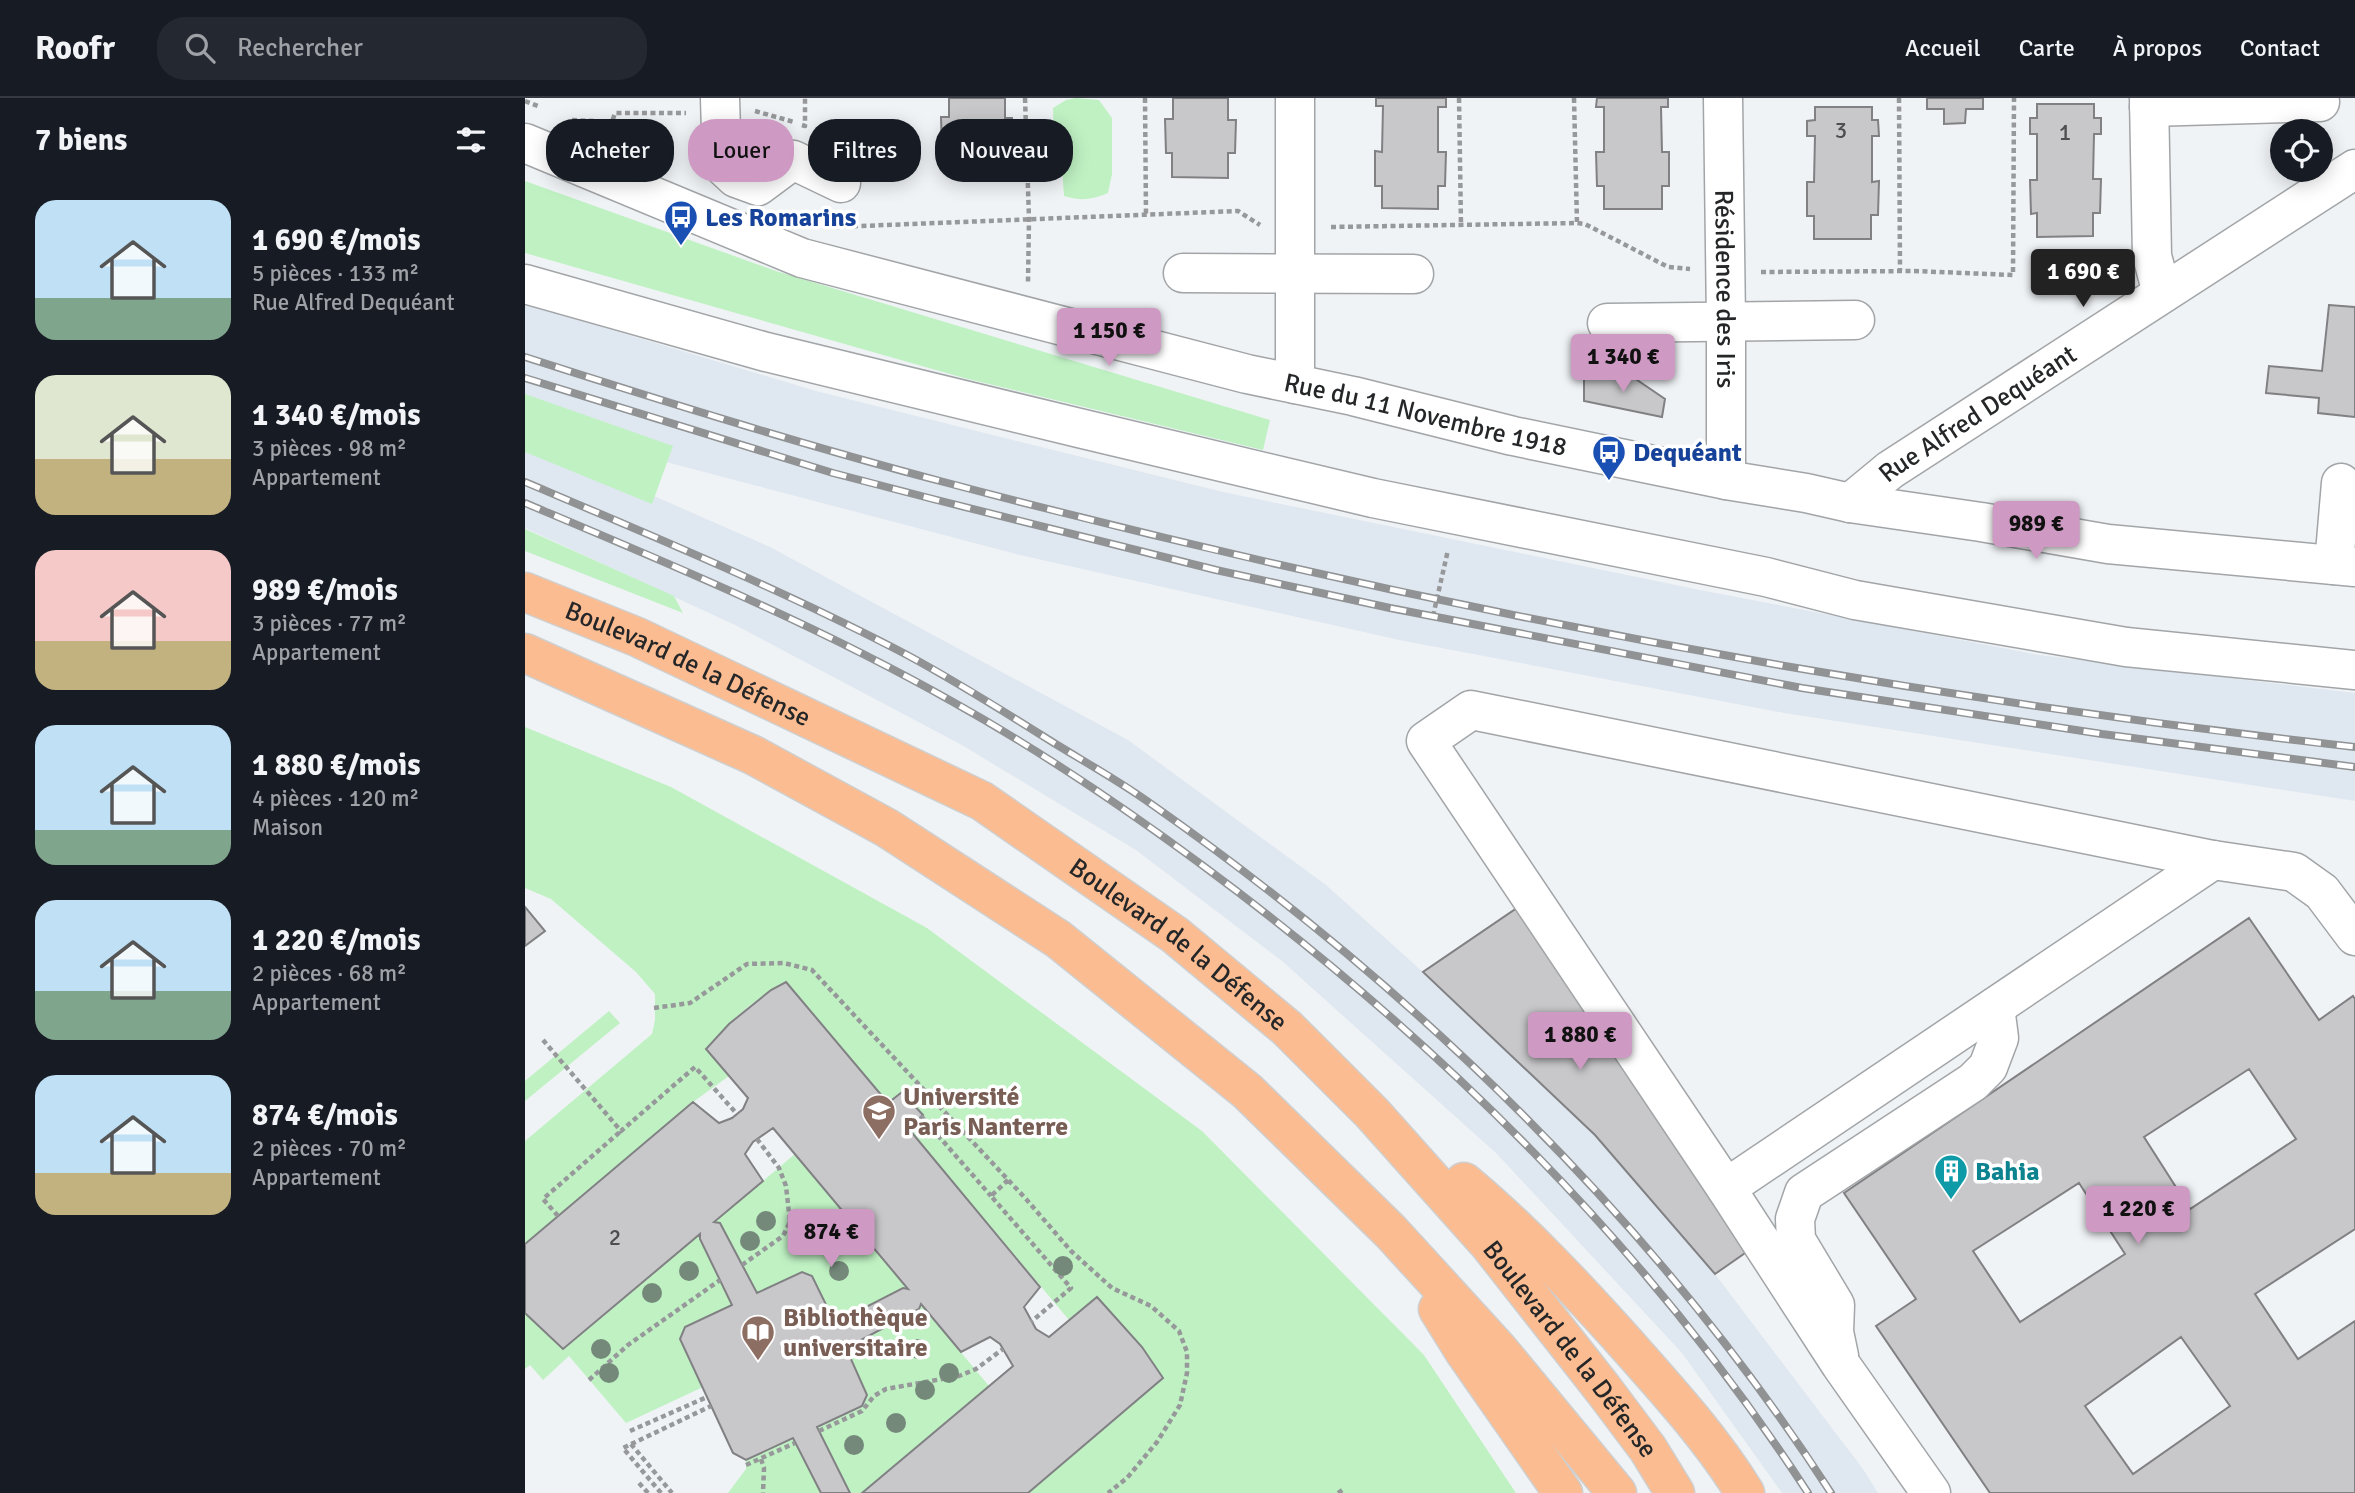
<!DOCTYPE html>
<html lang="fr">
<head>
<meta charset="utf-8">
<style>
  :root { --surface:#171b24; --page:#242831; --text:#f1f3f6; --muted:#9ea1a6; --line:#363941; --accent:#ce9ac3 }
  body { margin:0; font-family:Signika,sans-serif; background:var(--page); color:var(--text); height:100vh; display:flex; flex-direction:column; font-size:26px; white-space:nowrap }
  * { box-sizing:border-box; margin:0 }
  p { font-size:23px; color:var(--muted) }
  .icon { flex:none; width:38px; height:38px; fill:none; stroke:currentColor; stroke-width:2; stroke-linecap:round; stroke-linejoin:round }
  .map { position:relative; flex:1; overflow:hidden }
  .panel { display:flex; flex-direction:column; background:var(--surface); width:525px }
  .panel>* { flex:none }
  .guide { position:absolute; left:21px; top:21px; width:665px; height:63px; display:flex; gap:14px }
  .fabs { position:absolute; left:1745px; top:21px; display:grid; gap:14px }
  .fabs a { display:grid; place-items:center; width:63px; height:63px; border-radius:50%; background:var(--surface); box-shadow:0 4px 18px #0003; font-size:35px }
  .price { position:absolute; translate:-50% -60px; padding:0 16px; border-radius:7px; background:var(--accent); color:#111; font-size:23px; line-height:46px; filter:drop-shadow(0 2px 4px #0008) }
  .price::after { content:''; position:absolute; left:50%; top:42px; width:21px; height:16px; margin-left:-10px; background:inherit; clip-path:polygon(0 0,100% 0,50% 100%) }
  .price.active { background:#222; color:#fff }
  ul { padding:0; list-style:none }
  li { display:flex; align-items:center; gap:21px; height:175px; padding:0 35px }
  li span { display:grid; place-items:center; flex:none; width:196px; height:140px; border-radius:21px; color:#555 }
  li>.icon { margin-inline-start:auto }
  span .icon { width:84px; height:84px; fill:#fffc; stroke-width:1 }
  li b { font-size:30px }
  h2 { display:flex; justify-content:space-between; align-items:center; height:84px; padding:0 35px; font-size:30px }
  .pill { padding:0 24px; border-radius:28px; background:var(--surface); box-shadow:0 4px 18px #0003; font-size:24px; line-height:63px }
  .pill.active { background:var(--accent); color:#111 }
  header { display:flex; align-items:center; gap:42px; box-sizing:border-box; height:98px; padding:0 35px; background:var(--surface); border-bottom:2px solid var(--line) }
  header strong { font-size:33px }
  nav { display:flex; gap:38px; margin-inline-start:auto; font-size:24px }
  .search { width:490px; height:63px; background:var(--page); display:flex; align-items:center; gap:18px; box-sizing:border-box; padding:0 24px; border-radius:28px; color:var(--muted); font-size:26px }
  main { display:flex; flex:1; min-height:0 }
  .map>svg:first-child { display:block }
  .built { fill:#dfe8f0 }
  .green { fill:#bff1c3 }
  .building { fill:#c8c8cb; stroke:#818184; stroke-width:2; fill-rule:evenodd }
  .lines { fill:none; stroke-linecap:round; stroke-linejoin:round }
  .minor-casing { stroke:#a2a5a7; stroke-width:41 }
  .highway-casing { stroke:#cfcfcf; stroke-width:41 }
  .path { stroke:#96989a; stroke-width:4.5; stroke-dasharray:5 3.5; stroke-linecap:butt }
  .minor { stroke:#fff; stroke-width:38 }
  .highway { stroke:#fbbc91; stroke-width:38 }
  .rail-casing { stroke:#909294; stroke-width:8 }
  .rail { stroke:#fff; stroke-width:5; stroke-dasharray:16; stroke-linecap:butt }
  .tree { fill:#75897b }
  .labels { text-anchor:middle; stroke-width:7; stroke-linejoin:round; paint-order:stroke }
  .number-label { font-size:23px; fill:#4e4e50 }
  .transit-label { font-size:26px; font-weight:bold; fill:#164399; stroke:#fff; text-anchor:start }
  .street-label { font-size:26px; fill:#252627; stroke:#fff }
  .education-label { font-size:26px; font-weight:bold; fill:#785e54; stroke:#fff; text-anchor:start }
  .culture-label { font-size:26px; font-weight:bold; fill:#0d838f; stroke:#fff; text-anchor:start }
</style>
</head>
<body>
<header>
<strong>Roofr</strong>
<div class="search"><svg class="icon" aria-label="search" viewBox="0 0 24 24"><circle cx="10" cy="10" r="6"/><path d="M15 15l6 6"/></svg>Rechercher</div>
<nav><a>Accueil</a><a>Carte</a><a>À propos</a><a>Contact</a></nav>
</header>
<main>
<section class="panel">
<h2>7 biens<svg class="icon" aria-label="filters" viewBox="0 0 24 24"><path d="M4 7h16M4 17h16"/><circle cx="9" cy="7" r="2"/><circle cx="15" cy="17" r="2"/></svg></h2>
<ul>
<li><span style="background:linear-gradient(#bfe0f5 70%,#7fa58c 0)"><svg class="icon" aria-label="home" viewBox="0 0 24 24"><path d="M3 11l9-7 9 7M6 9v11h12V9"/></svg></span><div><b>1 690 €/mois</b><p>5 pièces · 133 m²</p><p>Rue Alfred Dequéant</p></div></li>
<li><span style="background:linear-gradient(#dfe7d0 60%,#c2b280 0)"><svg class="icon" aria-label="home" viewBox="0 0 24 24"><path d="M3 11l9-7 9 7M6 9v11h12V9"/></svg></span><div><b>1 340 €/mois</b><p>3 pièces · 98 m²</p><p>Appartement</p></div></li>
<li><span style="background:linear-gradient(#f6c9c9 65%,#c2b280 0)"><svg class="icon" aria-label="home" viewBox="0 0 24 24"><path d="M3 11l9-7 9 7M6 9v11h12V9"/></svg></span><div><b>989 €/mois</b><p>3 pièces · 77 m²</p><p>Appartement</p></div></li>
<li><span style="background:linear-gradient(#bfe0f5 75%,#7fa58c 0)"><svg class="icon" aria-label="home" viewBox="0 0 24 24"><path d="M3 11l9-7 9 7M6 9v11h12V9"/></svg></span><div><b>1 880 €/mois</b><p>4 pièces · 120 m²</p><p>Maison</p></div></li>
<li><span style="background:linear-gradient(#bfe0f5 65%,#7fa58c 0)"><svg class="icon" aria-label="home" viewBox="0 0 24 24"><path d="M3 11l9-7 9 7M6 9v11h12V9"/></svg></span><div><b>1 220 €/mois</b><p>2 pièces · 68 m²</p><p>Appartement</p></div></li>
<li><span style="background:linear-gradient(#bfe0f5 70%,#c2b280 0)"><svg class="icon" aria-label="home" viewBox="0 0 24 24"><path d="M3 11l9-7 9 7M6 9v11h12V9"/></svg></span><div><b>874 €/mois</b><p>2 pièces · 70 m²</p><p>Appartement</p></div></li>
</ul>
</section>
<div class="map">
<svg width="1830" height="1395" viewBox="0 0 1830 1395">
  <rect width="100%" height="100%" fill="#f0f3f6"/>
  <!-- built -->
  <path class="built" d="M0,206L291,293L698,394L1175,492L1514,557L1830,595V703L1259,615L879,543L495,457L141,364L129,398L245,449L603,642L801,787L898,874L1062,1029L1118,1091L1190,1176L1338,1371L1353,1395H1257L1157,1255L972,1056L757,863L611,752L435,646L210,527L0,430Z"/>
  <!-- green -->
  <path class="green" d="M551,0L574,2L587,20V76L583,95C567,102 555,103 539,98L536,54L529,48L528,10L541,2Z
    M0,83L251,173L745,322L738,352L439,280L0,155Z
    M0,296L148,348L127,406L0,354Z
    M0,431L149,498L158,515L0,453Z
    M0,629L146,689L402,830L677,1033L899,1257L991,1395H503L637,1280L617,1249L572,1199L544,1222L261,884C231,900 202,924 181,951L204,978L168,1004L0,1146V1043L127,936L130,922V896L111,874L26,801L0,790Z
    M84,913L95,925L0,1003V983Z
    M270,1056L464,1288L337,1395H203L221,1371V1362L337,1309L342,1297L287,1178L277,1174L160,1229L156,1241L178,1289L101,1325L44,1258L18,1282L5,1267L0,1271V1215L39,1251Z"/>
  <!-- building -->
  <path class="building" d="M424,0H480V20H487L486,54H479V78H423L424,53H417L416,19H424Z
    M648,0H703V22H711L710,55H703V80L647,79V55H641L640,21H648Z
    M851,0H921V9H913V54H921L920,88H913V111L857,110V88H850V53L857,54L858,8H851Z
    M1072,0H1143V9H1136L1137,54H1144V88H1137V111H1079V88H1072L1071,54H1079V9H1071Z
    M1402,0H1458V11H1441L1440,25L1419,26V11H1402Z
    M1512,6H1569V20H1576V36H1569L1568,81H1576L1575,115H1568V138L1512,139V115L1506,116L1505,82H1512V36H1505V20H1512Z
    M1290,9H1347V22H1353L1354,38H1347V84L1354,83L1353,117H1346V141H1289V118H1282V84H1289L1290,38H1282V23L1290,22Z
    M1804,207L1830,209V319L1793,315L1794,300L1741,295L1744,268L1797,273Z
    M1096,271L1140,301L1137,319L1059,303V278H1094Z
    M0,809L20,833L0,848Z
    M992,810L1223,1153L1190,1176L1070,1037L898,874Z
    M1724,820L1794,922L1828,898L1830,901V1131L1730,1196L1773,1261L1830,1223V1395H1465L1351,1228L1391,1201L1319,1095ZM1724,971L1771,1041L1665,1111L1619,1039ZM1554,1085L1600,1156L1495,1224L1448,1153ZM1656,1239L1705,1308L1608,1376L1560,1308Z
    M261,884L363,1005L377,994L398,1017L383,1030L515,1189L499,1209L511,1231L524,1239L572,1199L617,1249L638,1280L503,1395H337L488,1268L475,1246L465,1239L436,1254L396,1206L394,1211L321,1250L342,1297L337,1308L292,1329L325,1395H296L268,1340L221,1362L208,1355L155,1241L160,1229L207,1207L175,1141V1136L38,1251L0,1215V1146L168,1004L194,1025L207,1020L218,1011L223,1000L181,951L204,926L246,892ZM248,1030L383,1191L378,1190L310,1225L287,1178L277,1174L232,1195L195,1125L189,1124L238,1083L220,1056L228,1044Z"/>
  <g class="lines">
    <!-- minor casing -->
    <g class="minor-casing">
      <g id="minor">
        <path d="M195,0L197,67L211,80L233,88L268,62L316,85"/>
        <path id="s1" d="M1198,0L1201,224V382"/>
        <path d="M1624,0L1627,158L1637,195"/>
        <path d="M1624,9L1795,4"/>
        <path id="s2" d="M0,45L277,160L722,276L828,298L988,338L1201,382L1281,395L1325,405L1456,424L1583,446L1830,469"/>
        <path d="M658,175L889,176"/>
        <path d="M0,186L241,254L554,330L848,400L1241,479L1330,502L1601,549L1830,572"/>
        <path d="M1082,225L1330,222"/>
        <path d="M770,286V0"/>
        <path id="s3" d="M1325,405L1365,372L1830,71"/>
        <path d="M1809,467L1816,385"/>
        <path d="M1201,1090L1688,762"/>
        <path d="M1314,1258L1309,1234L1310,1207L1271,1142L1270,1121L1279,1095L1448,984L1463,969L1474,940L1470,909"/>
        <path d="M1406,1395L1316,1267L1201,1090L901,643L946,612L1688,762L1769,774L1797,794L1830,838"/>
      </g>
    </g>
    <!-- highway casing -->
    <g class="highway-casing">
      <g id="highway">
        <path id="s4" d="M0,494L112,539L457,703L650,837L762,930L847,1015L964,1146L1078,1291L1123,1351L1150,1395"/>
        <path d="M0,555L228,657L362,730L533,841L722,993L866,1134L973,1251L1092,1395"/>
        <path d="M939,1084C999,1134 1052,1191 1104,1249C1145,1295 1188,1343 1220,1395"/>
        <path d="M913,1211L939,1253L1038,1395"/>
      </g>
    </g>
    <!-- path -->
    <path class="path" d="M500,0L504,121L503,184
      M620,0L621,117
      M934,0L936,127
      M1049,0L1052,125
      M1374,0L1375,173
      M0,3L13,8
      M230,13L269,24
      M47,22L87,24L90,15H161
      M277,27L280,28V0
      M311,129L713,113L735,127
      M806,129L1052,125L1060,126L1143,169L1165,171
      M1236,174L1389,173L1488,177L1489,0
      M908,518L923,452
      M129,910L165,905L222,866L259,865L287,872L501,1101L546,1153L587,1190L626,1208L654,1233L662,1254V1275L655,1307L632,1344L602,1380L583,1395
      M18,942L96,1033L170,969L212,1016
      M396,1018L466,1098
      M483,1082L466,1098L546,1190L506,1224
      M33,1118L18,1101L96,1033
      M217,1167L258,1138L265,1124L261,1088L254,1070L232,1041
      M64,1282L103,1247L195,1182
      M105,1333L182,1299
      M294,1333L337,1313L349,1298L361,1291L434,1278L451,1271L478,1251
      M106,1346L147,1395
      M236,1361L239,1370L238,1395
      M221,1367L270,1345
      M114,1385L123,1395
      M136,1395L98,1350L186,1308
      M813,1395L819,1391"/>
    <!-- minor -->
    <use href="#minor" class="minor"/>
    <!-- highway -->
    <use href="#highway" class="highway"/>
    <!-- rail casing -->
    <g class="rail-casing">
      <path id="rail" d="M0,259C138,303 275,346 415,383C879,506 1353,596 1830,649
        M0,280L308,375L404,400L691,472L865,510L1277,590L1577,636L1830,669
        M0,384C130,439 260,493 384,558C434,585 481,615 529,645C560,664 592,682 622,703C886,887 1131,1124 1306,1395
        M0,405C145,466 290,526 428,604C514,652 597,708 677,767C911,940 1124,1150 1283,1395"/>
    </g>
    <!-- rail -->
    <use href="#rail" class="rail"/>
  </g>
  <!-- trees -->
  <g class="tree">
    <circle cx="241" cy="1123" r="10"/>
    <circle cx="272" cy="1126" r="10"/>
    <circle cx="225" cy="1143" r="10"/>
    <circle cx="538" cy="1168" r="10"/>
    <circle cx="164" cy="1173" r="10"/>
    <circle cx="314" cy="1173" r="10"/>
    <circle cx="127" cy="1195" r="10"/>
    <circle cx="76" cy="1251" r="10"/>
    <circle cx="393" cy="1251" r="10"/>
    <circle cx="84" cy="1275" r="10"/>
    <circle cx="424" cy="1275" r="10"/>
    <circle cx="400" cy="1292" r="10"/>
    <circle cx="371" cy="1325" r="10"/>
    <circle cx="329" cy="1347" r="10"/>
  </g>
  <!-- icons -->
  <defs>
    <g id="bus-pin" transform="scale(1.75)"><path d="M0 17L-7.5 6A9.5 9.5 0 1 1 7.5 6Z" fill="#1a4fb4" stroke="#fff"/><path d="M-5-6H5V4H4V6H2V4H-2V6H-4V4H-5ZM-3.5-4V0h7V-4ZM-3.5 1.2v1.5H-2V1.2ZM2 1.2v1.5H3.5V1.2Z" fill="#fff"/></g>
    <g id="university-pin" transform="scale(1.75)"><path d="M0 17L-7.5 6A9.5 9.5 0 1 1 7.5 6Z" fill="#8d6e63" stroke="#fff"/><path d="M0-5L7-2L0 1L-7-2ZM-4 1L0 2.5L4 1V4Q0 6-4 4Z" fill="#fff"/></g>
    <g id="building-pin" transform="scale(1.75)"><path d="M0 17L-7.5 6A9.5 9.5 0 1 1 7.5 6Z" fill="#0f9aa8" stroke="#fff"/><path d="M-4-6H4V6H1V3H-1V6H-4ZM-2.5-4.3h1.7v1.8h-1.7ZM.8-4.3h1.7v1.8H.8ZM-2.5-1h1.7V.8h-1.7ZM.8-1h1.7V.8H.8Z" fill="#fff"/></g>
    <g id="library-pin" transform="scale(1.75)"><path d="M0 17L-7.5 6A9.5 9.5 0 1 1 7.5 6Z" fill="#8d6e63" stroke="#fff"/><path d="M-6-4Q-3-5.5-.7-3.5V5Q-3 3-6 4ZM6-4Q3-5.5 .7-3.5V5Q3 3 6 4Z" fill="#fff"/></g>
  </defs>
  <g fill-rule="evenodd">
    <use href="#bus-pin" x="156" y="119"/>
    <use href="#bus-pin" x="1084" y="354"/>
    <use href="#university-pin" x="354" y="1013"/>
    <use href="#building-pin" x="1426" y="1073"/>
    <use href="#library-pin" x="233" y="1234"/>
  </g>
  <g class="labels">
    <!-- number labels -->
    <g class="number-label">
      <text x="1316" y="40">3</text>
      <text x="1540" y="42">1</text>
      <text x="90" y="1147">2</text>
    </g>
    <!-- transit labels -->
    <g class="transit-label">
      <text x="180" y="128">Les Romarins</text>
      <text x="1108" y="363">Dequéant</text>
    </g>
    <!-- street labels -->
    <g class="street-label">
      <text dy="9" stroke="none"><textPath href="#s1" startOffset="191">Résidence des Iris</textPath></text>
      <text dy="9" stroke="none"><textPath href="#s2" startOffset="943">Rue du 11 Novembre 1918</textPath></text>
      <text dy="9" stroke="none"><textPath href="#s3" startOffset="156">Rue Alfred Dequéant</textPath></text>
      <text dy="9" stroke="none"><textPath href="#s4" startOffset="178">Boulevard de la Défense</textPath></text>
      <text dy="9" stroke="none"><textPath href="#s4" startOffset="746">Boulevard de la Défense</textPath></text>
      <text dy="9" stroke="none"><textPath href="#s4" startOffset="1312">Boulevard de la Défense</textPath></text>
    </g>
    <!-- education labels -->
    <g class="education-label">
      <text x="378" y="1007">Université<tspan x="378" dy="30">Paris Nanterre</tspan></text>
      <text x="258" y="1228">Bibliothèque<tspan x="258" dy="30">universitaire</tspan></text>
    </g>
    <!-- culture labels -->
    <g class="culture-label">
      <text x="1450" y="1082">Bahia</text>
    </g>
  </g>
</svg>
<div class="fabs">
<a><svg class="icon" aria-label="locate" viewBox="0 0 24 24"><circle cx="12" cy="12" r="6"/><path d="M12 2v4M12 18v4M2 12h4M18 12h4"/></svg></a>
</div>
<b class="price active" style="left:1558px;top:211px">1 690 €</b>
<b class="price" style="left:584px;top:270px">1 150 €</b>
<b class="price" style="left:1098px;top:296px">1 340 €</b>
<b class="price" style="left:1511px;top:463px">989 €</b>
<b class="price" style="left:1055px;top:974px">1 880 €</b>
<b class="price" style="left:1613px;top:1148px">1 220 €</b>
<b class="price" style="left:306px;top:1171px">874 €</b>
<div class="guide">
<a class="pill">Acheter</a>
<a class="pill active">Louer</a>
<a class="pill">Filtres</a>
<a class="pill">Nouveau</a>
</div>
</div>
</main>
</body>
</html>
